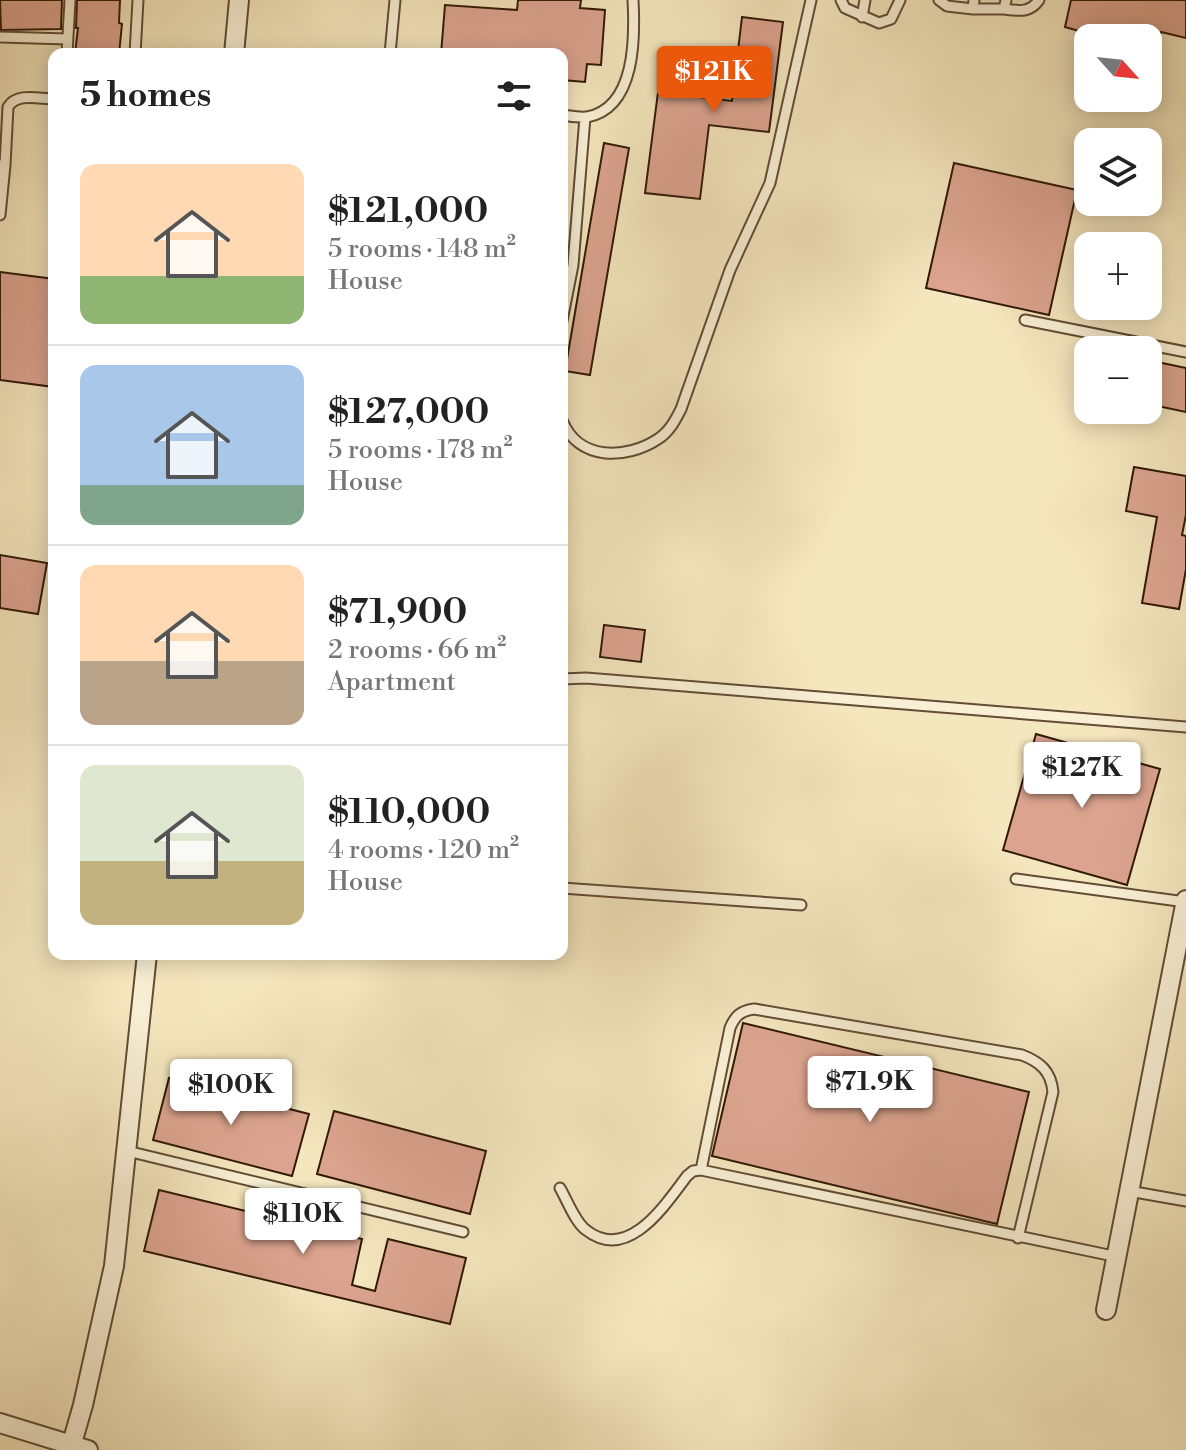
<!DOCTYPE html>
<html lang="en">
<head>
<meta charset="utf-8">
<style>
  :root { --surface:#fff; --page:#f2f2f2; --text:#222; --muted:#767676; --line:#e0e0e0; --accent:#ea580c }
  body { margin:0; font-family:"Libre Bodoni",serif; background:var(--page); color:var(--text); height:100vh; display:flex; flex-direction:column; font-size:30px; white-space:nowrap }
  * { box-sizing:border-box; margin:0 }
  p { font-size:26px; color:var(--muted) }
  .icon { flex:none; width:44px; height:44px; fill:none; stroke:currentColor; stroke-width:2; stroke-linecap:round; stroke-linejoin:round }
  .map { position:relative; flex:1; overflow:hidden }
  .panel { position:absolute; left:48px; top:48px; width:520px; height:912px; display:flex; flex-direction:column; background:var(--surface); border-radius:16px; box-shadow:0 4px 20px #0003 }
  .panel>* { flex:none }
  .needle { width:52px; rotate:117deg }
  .tools { position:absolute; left:1074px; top:24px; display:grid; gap:16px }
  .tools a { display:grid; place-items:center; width:88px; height:88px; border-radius:16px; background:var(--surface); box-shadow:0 4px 20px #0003; font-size:40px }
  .price { position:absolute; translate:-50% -68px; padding:0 18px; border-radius:8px; background:#fff; color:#222; font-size:26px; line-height:52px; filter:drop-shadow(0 2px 4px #0008) }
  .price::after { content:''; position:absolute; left:50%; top:48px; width:24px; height:18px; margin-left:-12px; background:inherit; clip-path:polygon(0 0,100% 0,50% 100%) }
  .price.active { background:var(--accent); color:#fff }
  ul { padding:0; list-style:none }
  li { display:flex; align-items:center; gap:24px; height:200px; padding:0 32px }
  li+li { border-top:2px solid var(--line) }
  li span { display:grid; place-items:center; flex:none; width:224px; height:160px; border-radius:16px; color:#555 }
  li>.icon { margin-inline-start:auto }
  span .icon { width:96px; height:96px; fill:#fffc; stroke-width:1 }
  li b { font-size:34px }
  h2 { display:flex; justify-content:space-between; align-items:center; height:96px; padding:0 32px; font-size:34px }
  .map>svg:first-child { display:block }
  .building { fill:#dca48f; stroke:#311908; stroke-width:2 }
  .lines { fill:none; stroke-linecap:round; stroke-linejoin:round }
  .service-casing { stroke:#624c35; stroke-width:13 }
  .minor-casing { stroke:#624c35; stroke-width:22 }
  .service { stroke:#f8efd4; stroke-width:9 }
  .minor { stroke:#f8efd4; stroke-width:18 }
</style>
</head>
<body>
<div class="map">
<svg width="1186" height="1450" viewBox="0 0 1186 1450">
  <rect width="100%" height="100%" fill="#f4e6bd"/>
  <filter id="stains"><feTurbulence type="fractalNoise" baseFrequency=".0025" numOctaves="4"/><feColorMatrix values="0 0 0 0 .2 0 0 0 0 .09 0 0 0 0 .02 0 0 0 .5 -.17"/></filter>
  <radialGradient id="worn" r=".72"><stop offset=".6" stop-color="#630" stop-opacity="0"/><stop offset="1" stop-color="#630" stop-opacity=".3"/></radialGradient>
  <!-- building -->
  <path class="building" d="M0,0H62L61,29L1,30Z
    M77,0H120L119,23L122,24L119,54H75L78,28H76Z
    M518,0H581L580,8L605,10L601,65L587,64L585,82L562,80V54H441L445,5L517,10Z
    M1071,0H1186V38L1161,32L1157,42L1114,33L1113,38H1103L1065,27Z
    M742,17L783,22L769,132L709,125L700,199L645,193L658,92L732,101Z
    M604,143L629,148L590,375L565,371Z
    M954,163L1077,190L1049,315L926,288Z
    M0,272L54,279V387L0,380Z
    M1148,360L1186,368V412L1148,404Z
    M1134,467L1186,476V515L1182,535L1186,536V569L1179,609L1142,603L1157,517L1126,511Z
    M0,555L47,563L38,614L0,608Z
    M604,625L645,630L641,662L600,657Z
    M1036,734L1160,769L1127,885L1003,850Z
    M743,1023L1029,1092L997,1224L712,1156Z
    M169,1078L309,1114L292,1176L153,1140Z
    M334,1111L486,1151L470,1214L317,1174Z
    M159,1190L362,1239L352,1285L375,1291L388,1239L466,1258L450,1324L144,1251Z"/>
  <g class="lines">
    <!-- service casing -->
    <g class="service-casing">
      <path id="service" d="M841,0L845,8L879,23L891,19L900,0
        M939,0L947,6L973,9
        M974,0L973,9H1004
        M1006,0L1004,9C1019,11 1030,13 1039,0
        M862,17L865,0
        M0,37L67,39
        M67,54L70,0
        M135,54L138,0
        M390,54L395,0
        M562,115C570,116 579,118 587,117C636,108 635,37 633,0
        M0,165H5L8,107C17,92 39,99 54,99
        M0,215L5,165
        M1025,320L1186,352
        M562,321L573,265L585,117
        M562,420C578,461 626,460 658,439C669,432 675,421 681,409L730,270L770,183L811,0
        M562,679L586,678L1186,727
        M1016,879L1186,902
        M562,888L801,905
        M127,1151L463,1232
        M701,1170L730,1028C735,1016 740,1011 754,1009L1022,1055C1040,1062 1051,1071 1053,1092L1018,1238
        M560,1188C567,1200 575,1222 586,1230C628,1263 665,1205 687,1176L693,1171L701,1170L1118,1257
        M1129,1191L1186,1201"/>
    </g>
    <!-- minor casing -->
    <g class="minor-casing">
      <path id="minor" d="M234,54L239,0
        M1106,1310L1186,900
        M0,1423L88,1450
        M70,1450L83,1405L114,1266L147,954"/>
    </g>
    <!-- service -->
    <use href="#service" class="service"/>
    <!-- minor -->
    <use href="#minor" class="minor"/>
  </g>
  <rect width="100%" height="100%" filter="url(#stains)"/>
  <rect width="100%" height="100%" fill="url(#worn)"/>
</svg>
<div class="tools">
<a><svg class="needle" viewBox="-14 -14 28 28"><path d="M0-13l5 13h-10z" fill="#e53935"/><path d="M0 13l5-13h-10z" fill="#767676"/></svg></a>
<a><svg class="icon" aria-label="layers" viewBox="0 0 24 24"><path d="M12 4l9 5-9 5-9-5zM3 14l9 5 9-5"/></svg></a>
<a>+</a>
<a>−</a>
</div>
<b class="price active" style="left:714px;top:114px">$121K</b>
<b class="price" style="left:1082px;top:810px">$127K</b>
<b class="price" style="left:870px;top:1124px">$71.9K</b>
<b class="price" style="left:231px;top:1127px">$100K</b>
<b class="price" style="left:303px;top:1256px">$110K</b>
<section class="panel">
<h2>5 homes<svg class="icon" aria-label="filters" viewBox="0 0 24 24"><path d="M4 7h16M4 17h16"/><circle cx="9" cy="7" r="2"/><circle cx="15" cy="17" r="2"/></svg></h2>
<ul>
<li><span style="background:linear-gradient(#ffd9b3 70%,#8fb573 0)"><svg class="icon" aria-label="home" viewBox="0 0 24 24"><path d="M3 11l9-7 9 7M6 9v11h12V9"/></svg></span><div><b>$121,000</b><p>5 rooms · 148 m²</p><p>House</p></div></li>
<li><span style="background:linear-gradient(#a9c7e8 75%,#7fa58c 0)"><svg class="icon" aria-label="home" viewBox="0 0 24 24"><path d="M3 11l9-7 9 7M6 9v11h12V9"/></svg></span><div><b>$127,000</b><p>5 rooms · 178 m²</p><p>House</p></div></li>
<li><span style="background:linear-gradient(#ffd9b3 60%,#b9a48a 0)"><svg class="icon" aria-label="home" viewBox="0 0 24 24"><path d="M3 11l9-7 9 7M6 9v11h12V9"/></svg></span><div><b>$71,900</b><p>2 rooms · 66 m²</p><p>Apartment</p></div></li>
<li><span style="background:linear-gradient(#dfe7d0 60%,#c2b280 0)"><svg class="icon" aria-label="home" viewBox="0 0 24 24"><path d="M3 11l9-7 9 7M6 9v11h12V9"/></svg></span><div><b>$110,000</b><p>4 rooms · 120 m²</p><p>House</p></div></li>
</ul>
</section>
</div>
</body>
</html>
